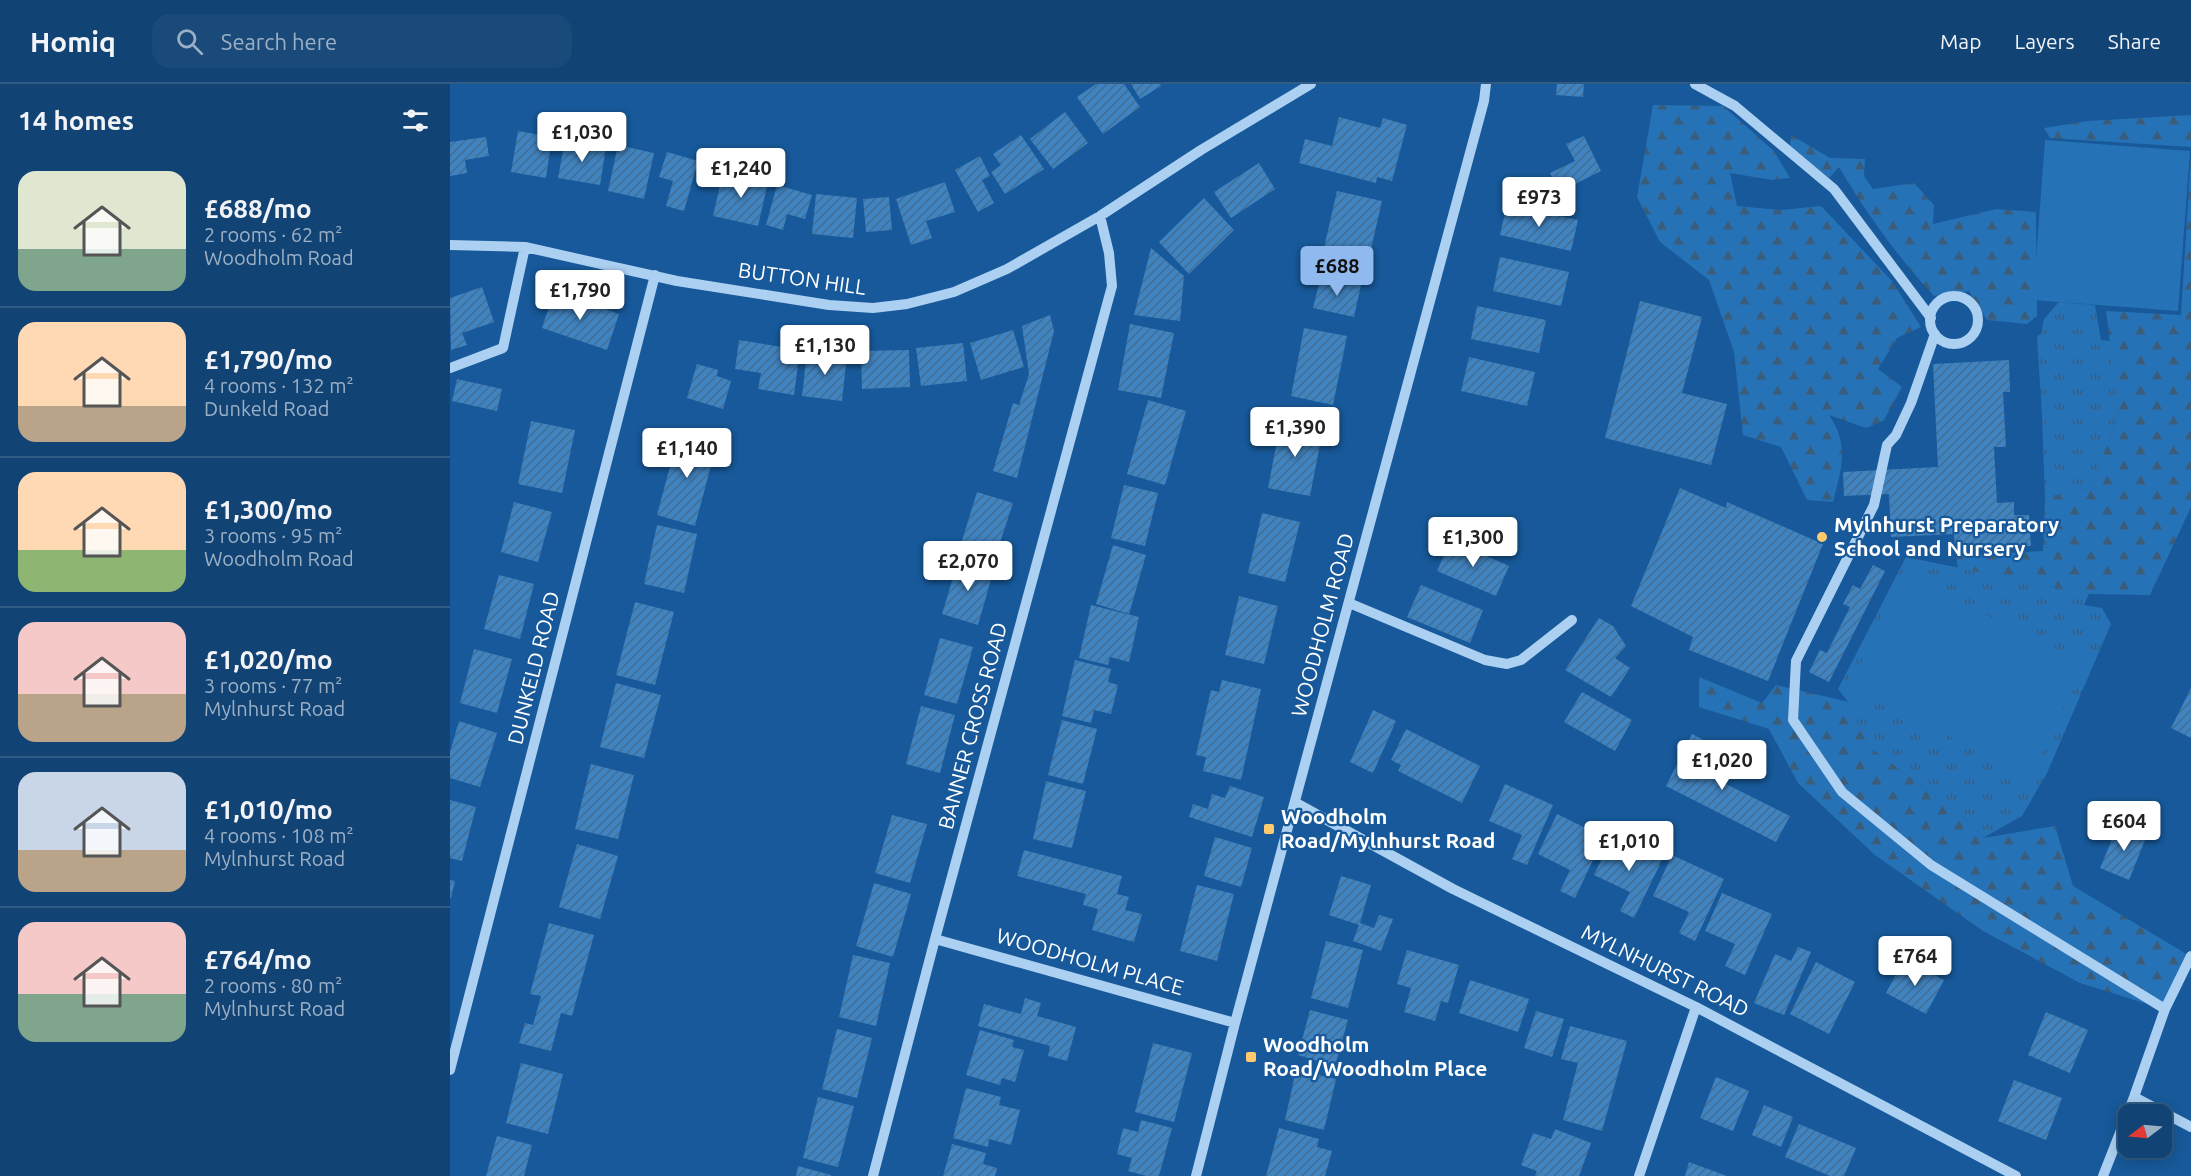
<!DOCTYPE html>
<html lang="en">
<head>
<meta charset="utf-8">
<style>
  :root { --surface:#114374; --page:#1a4a79; --text:#f1f3f6; --muted:#9cb0c5; --line:#305c86; --accent:#90b9f0 }
  body { margin:0; font-family:Ubuntu,sans-serif; background:var(--page); color:var(--text); height:100vh; display:flex; flex-direction:column; font-size:22px; white-space:nowrap }
  * { box-sizing:border-box; margin:0 }
  p { font-size:20px; color:var(--muted) }
  .icon { flex:none; width:33px; height:33px; fill:none; stroke:currentColor; stroke-width:2; stroke-linecap:round; stroke-linejoin:round }
  .map { position:relative; flex:1; overflow:hidden }
  .drawer { display:flex; flex-direction:column; background:var(--surface); width:450px }
  .drawer>* { flex:none }
  .needle { width:39px; rotate:254deg }
  .tools { position:absolute; left:1668px; top:1020px; display:grid; gap:12px }
  .tools a { display:grid; place-items:center; width:54px; height:54px; border-radius:12px; background:var(--surface); box-shadow:0 3px 15px #0003,0 0 0 2px var(--line); font-size:30px }
  .price { position:absolute; translate:-50% -51px; padding:0 14px; border-radius:6px; background:#fff; color:#222; font-size:20px; line-height:39px; filter:drop-shadow(0 2px 3px #0008) }
  .price::after { content:''; position:absolute; left:50%; top:36px; width:18px; height:14px; margin-left:-9px; background:inherit; clip-path:polygon(0 0,100% 0,50% 100%) }
  .price.current { background:var(--accent); color:#111 }
  ul { padding:0; list-style:none }
  li { display:flex; align-items:center; gap:18px; height:150px; padding:0 18px }
  li+li { border-top:2px solid var(--line) }
  li span { display:grid; place-items:center; flex:none; width:168px; height:120px; border-radius:18px; color:#555 }
  li>.icon { margin-inline-start:auto }
  span .icon { width:72px; height:72px; fill:#fffc; stroke-width:1 }
  li b { font-size:26px }
  h2 { display:flex; justify-content:space-between; align-items:center; height:72px; padding:0 18px; font-size:26px }
  header { display:flex; align-items:center; gap:36px; box-sizing:border-box; height:84px; padding:0 30px; background:var(--surface); border-bottom:2px solid var(--line) }
  header strong { font-size:28px }
  nav { display:flex; gap:33px; margin-inline-start:auto; font-size:21px }
  .search { width:420px; height:54px; background:var(--page); display:flex; align-items:center; gap:15px; box-sizing:border-box; padding:0 21px; border-radius:18px; color:var(--muted); font-size:22px }
  main { display:flex; flex:1; min-height:0 }
  .map>svg:first-child { display:block }
  .grass { fill:url(#grass-tufts) }
  .forest { fill:url(#forest-firs) }
  .garden { fill:#2672b7 }
  .building { fill:url(#building-hatch) }
  .lines { fill:none; stroke-linecap:round; stroke-linejoin:round }
  .minor { stroke:#acd0f2; stroke-width:10 }
  .poi-dot { fill:#ffca6d; stroke:#17599a; stroke-width:2 }
  .labels { text-anchor:middle; stroke-width:4.5; stroke-linejoin:round; paint-order:stroke }
  .street-label { font-size:21px; fill:#fff; stroke:#17599a }
  .poi-label { font-size:21px; font-weight:bold; fill:#fff; stroke:#17599a; text-anchor:start }
</style>
</head>
<body>
<header>
<strong>Homiq</strong>
<div class="search"><svg class="icon" aria-label="search" viewBox="0 0 24 24"><circle cx="10" cy="10" r="6"/><path d="M15 15l6 6"/></svg>Search here</div>
<nav><a>Map</a><a>Layers</a><a>Share</a></nav>
</header>
<main>
<section class="drawer">
<h2>14 homes<svg class="icon" aria-label="filters" viewBox="0 0 24 24"><path d="M4 7h16M4 17h16"/><circle cx="9" cy="7" r="2"/><circle cx="15" cy="17" r="2"/></svg></h2>
<ul>
<li><span style="background:linear-gradient(#dfe7d0 65%,#7fa58c 0)"><svg class="icon" aria-label="home" viewBox="0 0 24 24"><path d="M3 11l9-7 9 7M6 9v11h12V9"/></svg></span><div><b>£688/mo</b><p>2 rooms · 62 m²</p><p>Woodholm Road</p></div></li>
<li><span style="background:linear-gradient(#ffd9b3 70%,#b9a48a 0)"><svg class="icon" aria-label="home" viewBox="0 0 24 24"><path d="M3 11l9-7 9 7M6 9v11h12V9"/></svg></span><div><b>£1,790/mo</b><p>4 rooms · 132 m²</p><p>Dunkeld Road</p></div></li>
<li><span style="background:linear-gradient(#ffd9b3 65%,#8fb573 0)"><svg class="icon" aria-label="home" viewBox="0 0 24 24"><path d="M3 11l9-7 9 7M6 9v11h12V9"/></svg></span><div><b>£1,300/mo</b><p>3 rooms · 95 m²</p><p>Woodholm Road</p></div></li>
<li><span style="background:linear-gradient(#f6c9c9 60%,#b9a48a 0)"><svg class="icon" aria-label="home" viewBox="0 0 24 24"><path d="M3 11l9-7 9 7M6 9v11h12V9"/></svg></span><div><b>£1,020/mo</b><p>3 rooms · 77 m²</p><p>Mylnhurst Road</p></div></li>
<li><span style="background:linear-gradient(#c9d6e8 65%,#b9a48a 0)"><svg class="icon" aria-label="home" viewBox="0 0 24 24"><path d="M3 11l9-7 9 7M6 9v11h12V9"/></svg></span><div><b>£1,010/mo</b><p>4 rooms · 108 m²</p><p>Mylnhurst Road</p></div></li>
<li><span style="background:linear-gradient(#f6c9c9 60%,#7fa58c 0)"><svg class="icon" aria-label="home" viewBox="0 0 24 24"><path d="M3 11l9-7 9 7M6 9v11h12V9"/></svg></span><div><b>£764/mo</b><p>2 rooms · 80 m²</p><p>Mylnhurst Road</p></div></li>
</ul>
</section>
<div class="map">
<svg width="1741" height="1092" viewBox="0 0 1741 1092">
  <defs>
    <pattern id="grass-tufts" width="24" height="20" patternUnits="userSpaceOnUse" patternTransform="scale(1.5)"><rect width="24" height="20" fill="#2672b7"/><path d="M3 7l-1-3M5 7V3M7 7l1-3M15 17l-1-3M17 17v-4M19 17l1-3" fill="none" stroke="#3b5d7c"/></pattern>
    <pattern id="forest-firs" width="22" height="20" patternUnits="userSpaceOnUse" patternTransform="scale(1.5)"><rect width="22" height="20" fill="#2672b7"/><path d="M5 1l3.5 6h-7zM16 11l3.5 6h-7z" fill="#3b5d7c"/></pattern>
    <pattern id="building-hatch" width="6" height="6" patternUnits="userSpaceOnUse" patternTransform="scale(1.5)"><rect width="6" height="6" fill="#3f83c1"/><path d="M-1 1l2-2M0 6l6-6M5 7l2-2" fill="none" stroke="#446d92"/></pattern>
  </defs>
  <rect width="100%" height="100%" fill="#17599a"/>
  <!-- grass -->
  <path class="grass" d="M1609,218L1645,221L1651,256L1661,257L1669,327L1642,403L1595,414L1592,332L1587,253L1591,249L1594,235Z
    M1456,473L1639,510L1634,521L1652,524L1661,540L1597,689L1572,732L1533,754L1513,733L1418,662L1399,619L1388,605Z"/>
  <!-- forest -->
  <path class="forest" d="M1203,21L1273,22L1324,67L1340,94L1322,96L1280,89L1287,122L1331,126L1371,122L1442,197L1471,243L1447,254L1428,285L1452,303L1434,336L1416,344L1379,331C1400,361 1391,386 1383,418L1357,416L1331,363L1293,351L1284,268L1259,196L1210,158L1187,113Z
    M1741,31V63L1600,54L1594,44L1638,37Z
    M1341,51L1380,74L1415,75L1414,92L1423,105L1464,99L1484,121L1483,140L1546,125L1586,128L1587,232L1577,240L1537,236L1519,207L1484,212C1447,172 1416,129 1389,83L1379,94L1340,62Z
    M1741,71V423L1700,511L1639,510L1508,484L1506,472L1593,467L1595,414L1642,403L1669,327L1656,227L1731,231Z
    M1249,593L1312,619L1326,601L1399,618L1418,662L1513,733L1533,754L1605,742L1623,802L1738,871L1713,925L1630,899L1533,847L1425,771L1348,699L1319,645L1249,623Z"/>
  <!-- garden -->
  <path class="garden" d="M1595,56L1740,67L1728,227L1583,216Z
    M1452,491L1635,578L1581,691L1399,605Z"/>
  <!-- building -->
  <path class="building" d="M646,0H674L690,23L653,50L627,13Z
    M681,0H710L711,2L690,15Z
    M1107,0H1134L1133,13L1106,11Z
    M615,28L638,59L603,85L580,55Z
    M889,33L930,44L933,34L957,41L942,97L927,93L926,99L849,79L855,55L882,62Z
    M68,47L102,53L96,94L61,88Z
    M571,51L594,85L555,110L541,88L551,81L543,70Z
    M1134,52L1151,87L1109,108L1100,89L1125,77L1116,60Z
    M36,53L39,72L15,76L17,89L0,92V58Z
    M115,56L156,63L150,101L108,94Z
    M168,61L204,69L194,115L158,107Z
    M217,68L248,77L234,127L216,122L223,97L209,93Z
    M530,72L540,92L532,96L544,119L528,128L505,86Z
    M809,79L825,105L781,134L764,108Z
    M273,88L318,98L308,142L263,132Z
    M495,98L505,128L476,137L482,154L461,161L446,115Z
    M327,101L362,111L355,135L337,130L333,146L316,141Z
    M887,107L932,117L916,187L871,177Z
    M366,110L407,114L403,154L362,150Z
    M439,113L442,146L416,148L413,115Z
    M754,114L784,146L739,190L709,158Z
    M1057,120L1128,136L1121,167L1050,151Z
    M701,164L734,192L730,237L684,231Z
    M1050,173L1119,188L1111,222L1043,207Z
    M871,192L911,201L904,233L863,224Z
    M32,203L44,238L12,249L17,261L1,266L0,214Z
    M104,207L169,230L157,266L92,244Z
    M1190,217L1252,233L1232,309L1277,320L1261,381L1155,354Z
    M1027,222L1096,236L1089,269L1021,255Z
    M600,231L604,247L567,394L543,387L563,319L569,321L579,290L572,242Z
    M680,240L724,249L711,314L668,306Z
    M854,244L897,252L883,321L841,312Z
    M563,246L574,283L531,296L520,259Z
    M289,256L350,266L344,311L308,305L311,289L285,285Z
    M513,259L517,297L471,302L466,264Z
    M459,266L460,303L412,305L411,267Z
    M357,267L397,271L392,317L352,312Z
    M1019,273L1085,288L1077,322L1011,307Z
    M1559,276L1560,308H1553L1556,363H1544L1547,419L1564,418V431H1579L1581,462L1505,466L1504,450L1441,453L1439,410L1394,412L1393,388L1488,383L1483,280Z
    M247,280L268,286L267,292L281,297L273,325L237,314Z
    M7,295L52,305L47,327L2,317Z
    M698,316L736,327L715,401L677,390Z
    M831,336L873,345L860,412L818,404Z
    M81,337L125,346L112,409L68,400Z
    M229,349L267,359L245,442L207,431Z
    M674,401L708,409L695,462L661,454Z
    M1230,404L1276,424L1277,418L1373,460L1318,597L1239,566L1243,553L1181,522Z
    M527,408L563,419L545,474L510,463Z
    M64,418L102,428L88,478L51,468Z
    M812,429L850,438L835,498L798,489Z
    M207,441L247,450L234,509L194,500Z
    M1001,456L1059,482L1046,512L987,487Z
    M663,461L696,471L679,530L646,520Z
    M509,474L544,485L528,541L492,530Z
    M1423,481L1435,487L1379,598L1359,588L1370,566L1377,569L1400,523L1393,520L1403,501L1410,505Z
    M49,491L84,500L70,555L34,545Z
    M971,501L1033,526L1020,559L957,533Z
    M789,512L828,522L814,580L775,571Z
    M185,518L224,528L205,601L166,591Z
    M641,521L689,533L679,578L660,573L658,581L629,574Z
    M1149,534L1163,542L1176,562L1165,574L1180,584L1161,613L1115,586Z
    M490,554L523,563L507,620L474,611Z
    M24,565L62,575L47,629L10,619Z
    M625,576L661,585L658,598L668,601L661,630L644,626L641,639L612,632Z
    M772,596L811,605L791,696L753,687L756,673L746,671L761,606L769,608Z
    M166,599L211,611L194,674L150,663Z
    M1741,604V654L1721,644Z
    M1132,608L1182,636L1165,667L1114,638Z
    M471,622L505,631L490,689L456,680Z
    M923,626L946,637L923,689L900,678Z
    M612,636L647,645L633,700L598,691Z
    M9,637L47,649L30,703L0,694V668Z
    M956,645L1030,682L1012,719L948,687L951,681L941,676Z
    M1242,650L1275,667L1262,693L1340,732L1326,758L1216,702Z
    M141,680L184,691L168,755L125,745Z
    M596,697L636,707L622,764L583,755Z
    M1055,700L1103,721L1077,781L1062,775L1072,751L1039,737Z
    M780,702L814,713L802,753L739,733L743,720L758,725L762,710L775,714Z
    M0,716L26,723L12,777L0,774Z
    M1107,730L1154,753L1125,814L1110,807L1120,786L1088,770Z
    M442,731L477,740L460,799L425,789Z
    M1669,739L1697,751L1679,796L1650,784Z
    M1163,752L1212,776L1184,834L1170,827L1180,808L1144,791Z
    M765,753L802,764L791,803L754,792Z
    M127,760L168,772L150,835L109,823Z
    M574,766L672,792L667,810L679,813L675,826L692,830L684,858L642,846L648,825L633,821L636,810L567,792Z
    M1222,771L1274,795L1245,857L1229,849L1239,828L1203,812Z
    M891,792L921,801L910,839L924,844L929,831L943,835L931,867L903,857L909,841L879,831Z
    M0,796L5,797L1,814H0Z
    M424,799L461,810L443,873L406,862Z
    M747,801L784,810L767,877L730,867Z
    M1272,809L1322,830L1295,891L1275,882L1285,860L1255,847Z
    M99,839L144,851L122,932L111,929L101,967L69,959L75,939L83,941L91,912L80,910Z
    M876,857L913,866L898,924L861,914Z
    M1348,863L1361,868L1334,931L1304,919L1325,870L1341,877Z
    M957,866L1009,881L998,919L991,917L985,937L954,928L961,904L947,900Z
    M403,871L440,879L426,942L389,933Z
    M1454,875L1494,896L1476,930L1436,909Z
    M1366,878L1405,898L1379,950L1340,930Z
    M1020,896L1079,915L1068,948L1009,929Z
    M575,914L591,919L587,932L626,943L617,977L598,972L600,962L528,942L534,920L571,930Z
    M860,926L898,936L885,982L848,971Z
    M1086,927L1114,935L1102,973L1074,964Z
    M1596,928L1638,946L1620,989L1578,971Z
    M1120,942L1177,957L1152,1047L1113,1036L1128,979L1111,975Z
    M387,945L422,954L407,1014L372,1005Z
    M530,946L564,956L562,963L574,966L565,998L552,994L550,1001L516,991Z
    M703,959L742,969L724,1038L685,1028Z
    M71,979L113,990L98,1050L56,1039Z
    M846,986L886,995L874,1046L835,1036Z
    M1266,993L1299,1007L1283,1047L1250,1034Z
    M1564,996L1612,1014L1596,1056L1548,1037Z
    M516,1004L551,1013L549,1021L570,1026L561,1061L539,1055L538,1063L503,1054Z
    M368,1013L404,1022L388,1083L353,1074Z
    M1314,1021L1343,1033L1331,1063L1302,1051Z
    M691,1036L722,1044L709,1092H697L678,1087L682,1074L667,1070L673,1044L688,1048Z
    M1349,1040L1406,1064L1394,1092H1380L1335,1073Z
    M829,1044L869,1055L867,1063L882,1067L875,1092H816Z
    M1105,1045L1141,1059L1129,1092H1085L1087,1087L1071,1081L1083,1049L1101,1055Z
    M47,1052L82,1061L74,1092H36Z
    M502,1060L536,1069L533,1080L547,1084L545,1092H493Z
    M1239,1078L1277,1092H1235Z
    M348,1082L381,1091V1092H346Z"/>
  <g class="lines">
    <!-- minor -->
    <path class="minor" d="M1245,0L1285,22L1384,105L1481,234
      M0,161L75,163L227,197L379,221L423,224L457,220L504,208L557,185L650,132L751,66L861,0
      M1480 236a24 24 0 1 1 48 0a24 24 0 1 1-48 0Z
      M1485,250L1461,319L1446,351L1437,361L1424,421L1346,577L1343,636L1392,708L1481,781L1715,925
      M0,284L53,264L75,163
      M899,519L1035,576L1057,580L1071,576L1122,536
      M846,719L1003,805L1246,923L1566,1092
      M485,855L785,939
      M0,986L205,191
      M1684,1013L1741,1043
      M423,1092L485,855L662,202L659,169L650,132
      M746,1092L785,939L1034,17L1036,0
      M1189,1092L1246,923
      M1653,1092L1684,1013L1715,925L1741,872"/>
  </g>
  <!-- markers -->
  <g class="poi-dot">
    <circle cx="1372" cy="453" r="6"/>
    <rect x="813" y="739" width="12" height="12" rx="3"/>
    <rect x="795" y="967" width="12" height="12" rx="3"/>
  </g>
  <g class="labels">
    <!-- street labels -->
    <g class="street-label">
      <text transform="translate(352 195) rotate(8)" y="7">BUTTON HILL</text>
      <text transform="translate(873 541) rotate(-75)" y="7">WOODHOLM ROAD</text>
      <text transform="translate(84 584) rotate(-76)" y="7">DUNKELD ROAD</text>
      <text transform="translate(523 642) rotate(-75)" y="7">BANNER CROSS ROAD</text>
      <text transform="translate(640 878) rotate(16)" y="7">WOODHOLM PLACE</text>
      <text transform="translate(1215 887) rotate(26)" y="7">MYLNHURST ROAD</text>
    </g>
    <!-- poi labels -->
    <g class="poi-label">
      <text x="1384" y="448">Mylnhurst Preparatory<tspan x="1384" dy="24">School and Nursery</tspan></text>
      <text x="831" y="740">Woodholm<tspan x="831" dy="24">Road/Mylnhurst Road</tspan></text>
      <text x="813" y="968">Woodholm<tspan x="813" dy="24">Road/Woodholm Place</tspan></text>
    </g>
  </g>
</svg>
<div class="tools">
<a><svg class="needle" viewBox="-14 -14 28 28"><path d="M0-13l5 13h-10z" fill="#e53935"/><path d="M0 13l5-13h-10z" fill="#9cb0c5"/></svg></a>
</div>
<b class="price" style="left:132px;top:79px">£1,030</b>
<b class="price" style="left:291px;top:115px">£1,240</b>
<b class="price" style="left:1089px;top:144px">£973</b>
<b class="price current" style="left:887px;top:213px">£688</b>
<b class="price" style="left:130px;top:237px">£1,790</b>
<b class="price" style="left:375px;top:292px">£1,130</b>
<b class="price" style="left:845px;top:374px">£1,390</b>
<b class="price" style="left:237px;top:395px">£1,140</b>
<b class="price" style="left:1023px;top:484px">£1,300</b>
<b class="price" style="left:518px;top:508px">£2,070</b>
<b class="price" style="left:1272px;top:707px">£1,020</b>
<b class="price" style="left:1674px;top:768px">£604</b>
<b class="price" style="left:1179px;top:788px">£1,010</b>
<b class="price" style="left:1465px;top:903px">£764</b>
</div>
</main>
</body>
</html>
